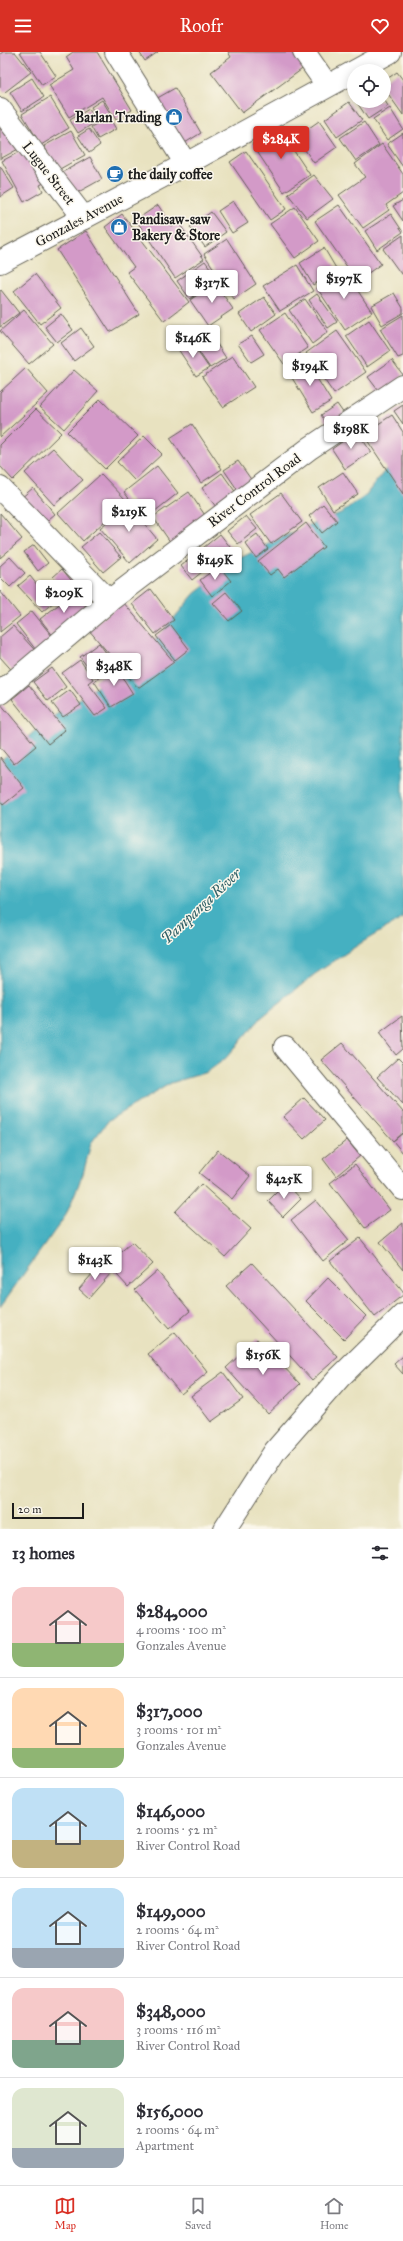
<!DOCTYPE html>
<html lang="en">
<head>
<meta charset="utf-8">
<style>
  :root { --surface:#fff; --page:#f2f2f3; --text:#2b2b33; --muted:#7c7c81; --line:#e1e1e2; --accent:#d93025 }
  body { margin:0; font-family:"IM FELL Great Primer",serif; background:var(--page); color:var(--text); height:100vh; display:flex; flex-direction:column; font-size:15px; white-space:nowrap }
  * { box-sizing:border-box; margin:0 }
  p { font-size:13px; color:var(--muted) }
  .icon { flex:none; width:22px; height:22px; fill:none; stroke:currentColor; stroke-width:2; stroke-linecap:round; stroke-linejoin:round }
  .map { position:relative; height:1477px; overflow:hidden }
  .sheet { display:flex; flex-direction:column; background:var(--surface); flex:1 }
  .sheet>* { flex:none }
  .fabs { position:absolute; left:347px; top:12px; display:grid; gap:8px }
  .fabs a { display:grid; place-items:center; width:44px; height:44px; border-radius:50%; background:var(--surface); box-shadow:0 2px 10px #0003; font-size:20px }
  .scale { position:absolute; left:12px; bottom:10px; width:72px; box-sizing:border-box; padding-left:4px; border:2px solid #1c1c1c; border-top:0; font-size:11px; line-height:14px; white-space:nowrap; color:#1c1c1c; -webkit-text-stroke:3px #fbf7ec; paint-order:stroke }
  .price { position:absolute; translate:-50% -34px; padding:0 9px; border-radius:4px; background:#fff; color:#222; font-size:13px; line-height:26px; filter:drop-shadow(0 1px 2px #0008) }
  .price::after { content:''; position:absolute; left:50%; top:24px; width:12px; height:9px; margin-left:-6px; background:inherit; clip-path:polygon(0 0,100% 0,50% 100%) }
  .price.on { background:var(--accent); color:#fff }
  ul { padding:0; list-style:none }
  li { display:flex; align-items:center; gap:12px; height:100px; padding:0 12px }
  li+li { border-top:1px solid var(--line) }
  li span { display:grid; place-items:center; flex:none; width:112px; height:80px; border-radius:12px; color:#555 }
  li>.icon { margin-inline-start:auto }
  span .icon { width:48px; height:48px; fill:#fffc; stroke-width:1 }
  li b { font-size:17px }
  h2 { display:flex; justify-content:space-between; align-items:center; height:48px; padding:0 12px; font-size:17px }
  header { display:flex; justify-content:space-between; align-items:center; height:52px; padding:0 12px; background:var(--accent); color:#fff; font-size:18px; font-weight:600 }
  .tabs { display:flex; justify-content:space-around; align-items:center; height:56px; border-top:1px solid var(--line); background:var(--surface); font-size:11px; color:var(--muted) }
  .tabs a { display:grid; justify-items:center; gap:2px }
  .tabs .on { color:var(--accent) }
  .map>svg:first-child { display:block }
  .water { fill:#44b0c1; stroke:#30666e }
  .building { fill:#d39ac8 }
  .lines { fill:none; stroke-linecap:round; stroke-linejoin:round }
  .minor-casing { stroke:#636155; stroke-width:24 }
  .major-casing { stroke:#636155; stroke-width:24 }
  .minor { stroke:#fff; stroke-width:22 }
  .major { stroke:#fff; stroke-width:22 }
  .labels { text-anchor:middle; stroke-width:3; stroke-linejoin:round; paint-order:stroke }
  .poi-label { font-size:14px; font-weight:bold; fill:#1c1c1c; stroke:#fbf7ec; text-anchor:start }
  .street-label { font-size:14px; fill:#1c1c1c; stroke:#fbf7ec }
  .water-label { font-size:15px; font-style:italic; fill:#2e5f66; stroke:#fbf7ec }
</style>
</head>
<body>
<header><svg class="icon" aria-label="menu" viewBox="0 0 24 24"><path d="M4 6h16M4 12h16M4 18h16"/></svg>Roofr<svg class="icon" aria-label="heart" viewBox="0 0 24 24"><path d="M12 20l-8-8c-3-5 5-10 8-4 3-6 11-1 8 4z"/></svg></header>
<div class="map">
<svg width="403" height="1477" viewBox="0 0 403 1477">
  <rect width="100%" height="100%" fill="#fbf7ec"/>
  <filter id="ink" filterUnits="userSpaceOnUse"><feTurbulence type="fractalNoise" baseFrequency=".025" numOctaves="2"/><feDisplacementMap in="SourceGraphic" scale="8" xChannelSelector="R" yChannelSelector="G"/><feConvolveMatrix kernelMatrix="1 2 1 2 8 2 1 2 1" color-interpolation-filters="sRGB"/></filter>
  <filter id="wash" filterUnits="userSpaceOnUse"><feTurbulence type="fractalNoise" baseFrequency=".012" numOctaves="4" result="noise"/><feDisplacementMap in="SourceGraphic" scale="16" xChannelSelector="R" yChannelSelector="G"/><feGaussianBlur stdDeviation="0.9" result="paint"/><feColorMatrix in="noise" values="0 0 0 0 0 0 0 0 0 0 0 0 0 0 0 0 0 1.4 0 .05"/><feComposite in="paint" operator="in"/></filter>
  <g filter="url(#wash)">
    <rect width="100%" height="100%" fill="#e8e2c0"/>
    <!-- water -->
    <path class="water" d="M403,404V866L361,891L315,922L262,965L225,1007L207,1020L171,1031L109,1068L91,1091L83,1122L66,1163L0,1255V709L44,671L140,605L151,594L194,542L238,507L304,475L343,460L364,445L390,412Z"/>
    <g id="blocks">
      <!-- building -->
      <path class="building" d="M3,0H15L31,20L5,40L0,35V2Z
        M20,0H40L56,24L42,33Z
        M73,0H97L132,58L116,68L102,45L69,65L49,33L74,18L66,5Z
        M139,0H158L145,9Z
        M228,0H294L305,15L242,61L211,20L231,5Z
        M397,20L403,28V63L384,36V29Z
        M32,26L44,45L22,59L10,40Z
        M175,36L201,81L180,94L154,48Z
        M50,45L69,76L41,93L22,62Z
        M384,47L388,54L368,67L356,49H384Z
        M102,48L110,61L99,68L91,55Z
        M349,50L362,68L337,85L325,67Z
        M0,54L31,90L0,107Z
        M390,56L403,77L387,88L373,67Z
        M89,57L96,70L78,81L70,68Z
        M109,65L116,77L98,87L91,75Z
        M319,69L337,95L314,111L296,85Z
        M364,70L379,93L356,109L340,86Z
        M278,75L310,123L284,140L252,92Z
        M89,77L100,93L89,101L78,84Z
        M71,79L85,103L58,118L44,94Z
        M403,81V115L387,92Z
        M34,92L53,126L40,133L43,139L24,150L2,109Z
        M382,92L403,122V141L386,153L389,158L363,176L339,143L365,125L355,112Z
        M246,99L286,157L270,168L230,110Z
        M90,105L102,127L73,143L61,121Z
        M0,114L14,136L0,145Z
        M314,123L333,147L307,166L288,142Z
        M403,148V169L393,154Z
        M233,149L248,171L232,181L218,159Z
        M158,153L172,174L178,170L204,207L175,226L136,168Z
        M339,153L381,212L357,229L315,169Z
        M295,155L319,189L295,206L270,172Z
        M211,160L226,180L205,195L190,175Z
        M122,162L189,250L164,269L127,220L134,215L105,175Z
        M391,162L403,180L377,198L365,179Z
        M86,179L139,262L110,280L57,198Z
        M403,183V221L401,222L383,197Z
        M227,187L256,232L234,247L204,202Z
        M324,196L337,218L313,233L300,211Z
        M205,209L218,227L190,247L177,229Z
        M297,213L313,239L280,259L263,234Z
        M344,218L372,260L345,278L317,236Z
        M35,222L61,256L40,272L14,239Z
        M215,231L233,257L208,274L190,248Z
        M1,238L19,261L0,275V239Z
        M394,241L403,256V261L382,273L371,254Z
        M317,242L337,270L328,276L309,248Z
        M264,245L276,262L251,280L239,262Z
        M305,247L328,280L312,292L289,258Z
        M24,258L53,292L29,312L0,279Z
        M285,261L308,296L284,312L260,278Z
        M61,262L73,278L57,290L45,275Z
        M403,263V304L398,306L380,277Z
        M369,268L390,299L367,315L346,284Z
        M81,276L94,294L74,309L61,291Z
        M337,279L366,320L334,342L306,301Z
        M252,284L264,302L251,310L238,292Z
        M213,286L226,306L210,316L197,297Z
        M190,289L209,316L196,324L178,297Z
        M233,304L254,335L223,355L202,325Z
        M392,308L403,323L384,346L368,325Z
        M307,310L331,349L313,360L289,321Z
        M26,316L48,341L0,385V340Z
        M74,318L98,339L64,377L40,355Z
        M100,347L138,384L105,417L67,380Z
        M337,352L349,369L332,379L321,363Z
        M403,353V372L394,359Z
        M36,357L61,381L13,428L0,414V393Z
        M392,363L403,380V442L363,382Z
        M192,372L222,417L201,431L170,386Z
        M357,379L371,400L345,417L332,397Z
        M144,384L162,402L134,428L117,410Z
        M53,396L83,428L54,453L25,421Z
        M238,409L255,433L241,443L224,418Z
        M157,414L178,441L145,467L124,440Z
        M343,420L358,442L333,458L319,436Z
        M222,421L239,445L219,459L202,436Z
        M101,422L127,449L83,489L58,461Z
        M33,436L55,462L43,472L21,446Z
        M189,440L209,469L173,494L153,465Z
        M281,441L302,470L271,492L250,463Z
        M128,452L157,487L130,511L100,476Z
        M323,452L337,469L322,481L309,464Z
        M0,461L22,487L0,506Z
        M246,464L257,477L238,492L227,479Z
        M306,471L324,495L284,525L278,517L270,523L258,509Z
        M99,480L121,505L103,520L81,495Z
        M220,482L234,500L219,512L217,508L192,528L181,514Z
        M257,482L268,497L256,506L245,491Z
        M34,493L48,511L38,519L24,500Z
        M10,505L25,521L10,535L0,525V514Z
        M219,514L231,529L212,544L200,528Z
        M62,517L75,533L66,541L53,525Z
        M30,524L42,539L53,530L63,542L42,560L18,534Z
        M151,537L174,568L155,582L132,552Z
        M0,539L20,564L0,580Z
        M75,540L89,558L54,585L40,567Z
        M226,540L242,559L229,569L213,551Z
        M123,550L174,610L138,636L88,577Z
        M32,559L56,589L39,602L16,572Z
        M171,573L189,597L175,608L156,584Z
        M13,574L40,604L17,624L0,605V585Z
        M99,591L114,612L95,625L80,605Z
        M80,608L93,627L88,631L107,656L95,664L62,621Z
        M116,615L133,642L111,655L94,629Z
        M52,616L66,635L48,649L33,630Z
        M29,633L65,678L48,692L12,647Z
        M70,638L81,653L63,665L52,651Z
        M0,651L36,694L14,712L0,695Z
        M0,705L24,736L3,753L0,749Z
        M402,964L403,997L396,1003L379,981Z
        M342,991L403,1060V1080L393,1089L321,1008Z
        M398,1006L403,1011V1053L377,1025Z
        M304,1046L325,1068L304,1087L283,1065Z
        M403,1081V1101L393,1089Z
        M347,1088L360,1104L336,1124L323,1107Z
        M218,1098L250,1124L232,1147L199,1121Z
        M355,1112L390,1158L365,1176L330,1131Z
        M286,1131L301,1147L283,1165L268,1149Z
        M201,1132L251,1177L225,1205L175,1160Z
        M316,1148L349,1188L323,1209L291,1168Z
        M403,1171V1218L380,1190Z
        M360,1186L403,1240V1243L375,1265L330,1209Z
        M132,1190L153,1212L128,1235L107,1212Z
        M252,1211L338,1305L312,1328L226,1234Z
        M101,1212L111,1221L89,1246L79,1237Z
        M157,1219L190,1259L169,1277L135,1238Z
        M328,1226L366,1264L344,1287L306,1249Z
        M175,1280L208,1320L181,1342L148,1302Z
        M257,1287L300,1332L268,1362L226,1316Z
        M403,1304V1322L394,1312Z
        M223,1320L243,1347L211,1370L191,1344Z"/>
    </g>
  </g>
  <g filter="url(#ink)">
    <use href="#blocks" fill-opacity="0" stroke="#636155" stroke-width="1"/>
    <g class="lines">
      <!-- minor casing -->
      <g class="minor-casing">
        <path id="minor" d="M116,0L186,112
          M304,0L327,33
          M0,57L84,166
          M0,436L109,549
          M0,641L109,549L310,396L403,334
          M285,995L403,1137
          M225,1477L275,1399L339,1326L403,1263"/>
      </g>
      <!-- major casing -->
      <g class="major-casing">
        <path id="major" d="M0,210L186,112L390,0"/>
      </g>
      <!-- minor -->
      <use href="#minor" class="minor"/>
      <!-- major -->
      <use href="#major" class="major"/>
    </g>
  </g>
  <!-- icons -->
  <defs>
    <g id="shop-disc" transform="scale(0.9)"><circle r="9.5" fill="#1f6fb2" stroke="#fbf7ec"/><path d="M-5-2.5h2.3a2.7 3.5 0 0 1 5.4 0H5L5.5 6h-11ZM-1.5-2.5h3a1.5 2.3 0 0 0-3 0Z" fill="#fff"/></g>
    <g id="cafe-disc" transform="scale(0.9)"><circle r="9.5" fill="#1f6fb2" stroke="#fbf7ec"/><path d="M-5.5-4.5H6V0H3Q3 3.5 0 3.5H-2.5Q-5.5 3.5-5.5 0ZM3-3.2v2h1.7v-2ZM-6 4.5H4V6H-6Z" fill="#fff"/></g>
  </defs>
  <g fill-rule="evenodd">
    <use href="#shop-disc" x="174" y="65"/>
    <use href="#cafe-disc" x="115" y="122"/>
    <use href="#shop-disc" x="119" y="175"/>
  </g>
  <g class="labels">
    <!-- poi labels -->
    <g class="poi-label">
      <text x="161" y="70" text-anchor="end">Barlan Trading</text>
      <text x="128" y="127">the daily coffee</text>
      <text x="132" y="172">Pandisaw-saw<tspan x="132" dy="16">Bakery &amp; Store</tspan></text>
    </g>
    <!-- street labels -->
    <g class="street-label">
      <text transform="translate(49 121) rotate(52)" y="5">Lugue Street</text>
      <text transform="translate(79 168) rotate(-28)" y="5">Gonzales Avenue</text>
      <text transform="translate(254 438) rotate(-37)" y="5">River Control Road</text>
    </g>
    <!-- water labels -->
    <g class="water-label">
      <text transform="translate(201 854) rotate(-43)" y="5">Pampanga River</text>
    </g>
  </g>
</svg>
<div class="fabs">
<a><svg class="icon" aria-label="locate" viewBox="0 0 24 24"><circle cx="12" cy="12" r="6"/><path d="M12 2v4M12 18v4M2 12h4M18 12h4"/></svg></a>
</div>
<div class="scale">20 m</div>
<b class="price on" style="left:281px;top:108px">$284K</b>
<b class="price" style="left:344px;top:248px">$197K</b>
<b class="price" style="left:212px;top:252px">$317K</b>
<b class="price" style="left:193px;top:307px">$146K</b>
<b class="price" style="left:310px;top:335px">$194K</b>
<b class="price" style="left:351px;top:398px">$198K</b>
<b class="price" style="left:129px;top:481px">$219K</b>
<b class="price" style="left:215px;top:529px">$149K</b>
<b class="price" style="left:64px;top:562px">$209K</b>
<b class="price" style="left:114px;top:635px">$348K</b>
<b class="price" style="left:284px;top:1148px">$425K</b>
<b class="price" style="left:95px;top:1229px">$143K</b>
<b class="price" style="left:263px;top:1324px">$156K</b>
</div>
<section class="sheet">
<h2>13 homes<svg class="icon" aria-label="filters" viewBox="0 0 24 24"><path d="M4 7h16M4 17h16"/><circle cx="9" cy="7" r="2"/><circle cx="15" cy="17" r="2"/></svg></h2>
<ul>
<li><span style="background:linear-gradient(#f6c9c9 70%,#8fb573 0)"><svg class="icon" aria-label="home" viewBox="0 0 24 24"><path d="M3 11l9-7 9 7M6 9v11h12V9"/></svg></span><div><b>$284,000</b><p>4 rooms · 100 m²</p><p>Gonzales Avenue</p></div></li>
<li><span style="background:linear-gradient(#ffd9b3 75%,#8fb573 0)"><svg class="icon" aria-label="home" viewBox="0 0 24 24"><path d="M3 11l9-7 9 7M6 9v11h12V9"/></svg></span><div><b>$317,000</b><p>3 rooms · 101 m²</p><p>Gonzales Avenue</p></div></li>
<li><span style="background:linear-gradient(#bfe0f5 65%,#c2b280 0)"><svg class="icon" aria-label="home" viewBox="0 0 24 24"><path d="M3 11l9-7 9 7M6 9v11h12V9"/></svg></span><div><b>$146,000</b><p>2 rooms · 52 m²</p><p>River Control Road</p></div></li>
<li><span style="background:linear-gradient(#bfe0f5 75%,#9aa5b1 0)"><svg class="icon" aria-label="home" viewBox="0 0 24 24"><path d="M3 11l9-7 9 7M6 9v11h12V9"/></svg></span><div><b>$149,000</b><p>2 rooms · 64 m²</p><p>River Control Road</p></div></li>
<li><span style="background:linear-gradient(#f6c9c9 65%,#7fa58c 0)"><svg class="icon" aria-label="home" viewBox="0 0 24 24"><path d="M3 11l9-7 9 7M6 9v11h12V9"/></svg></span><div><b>$348,000</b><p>3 rooms · 116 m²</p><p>River Control Road</p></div></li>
<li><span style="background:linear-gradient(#dfe7d0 75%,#9aa5b1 0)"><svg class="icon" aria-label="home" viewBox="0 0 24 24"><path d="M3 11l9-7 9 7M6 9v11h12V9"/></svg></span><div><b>$156,000</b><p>2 rooms · 64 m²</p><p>Apartment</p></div></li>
</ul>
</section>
<nav class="tabs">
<a class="on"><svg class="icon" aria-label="map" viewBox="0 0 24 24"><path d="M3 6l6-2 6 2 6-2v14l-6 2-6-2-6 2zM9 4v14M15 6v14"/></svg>Map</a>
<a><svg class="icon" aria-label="saved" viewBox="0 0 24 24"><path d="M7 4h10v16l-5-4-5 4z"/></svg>Saved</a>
<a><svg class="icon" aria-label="home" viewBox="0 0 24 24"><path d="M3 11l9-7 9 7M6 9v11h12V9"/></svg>Home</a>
</nav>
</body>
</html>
